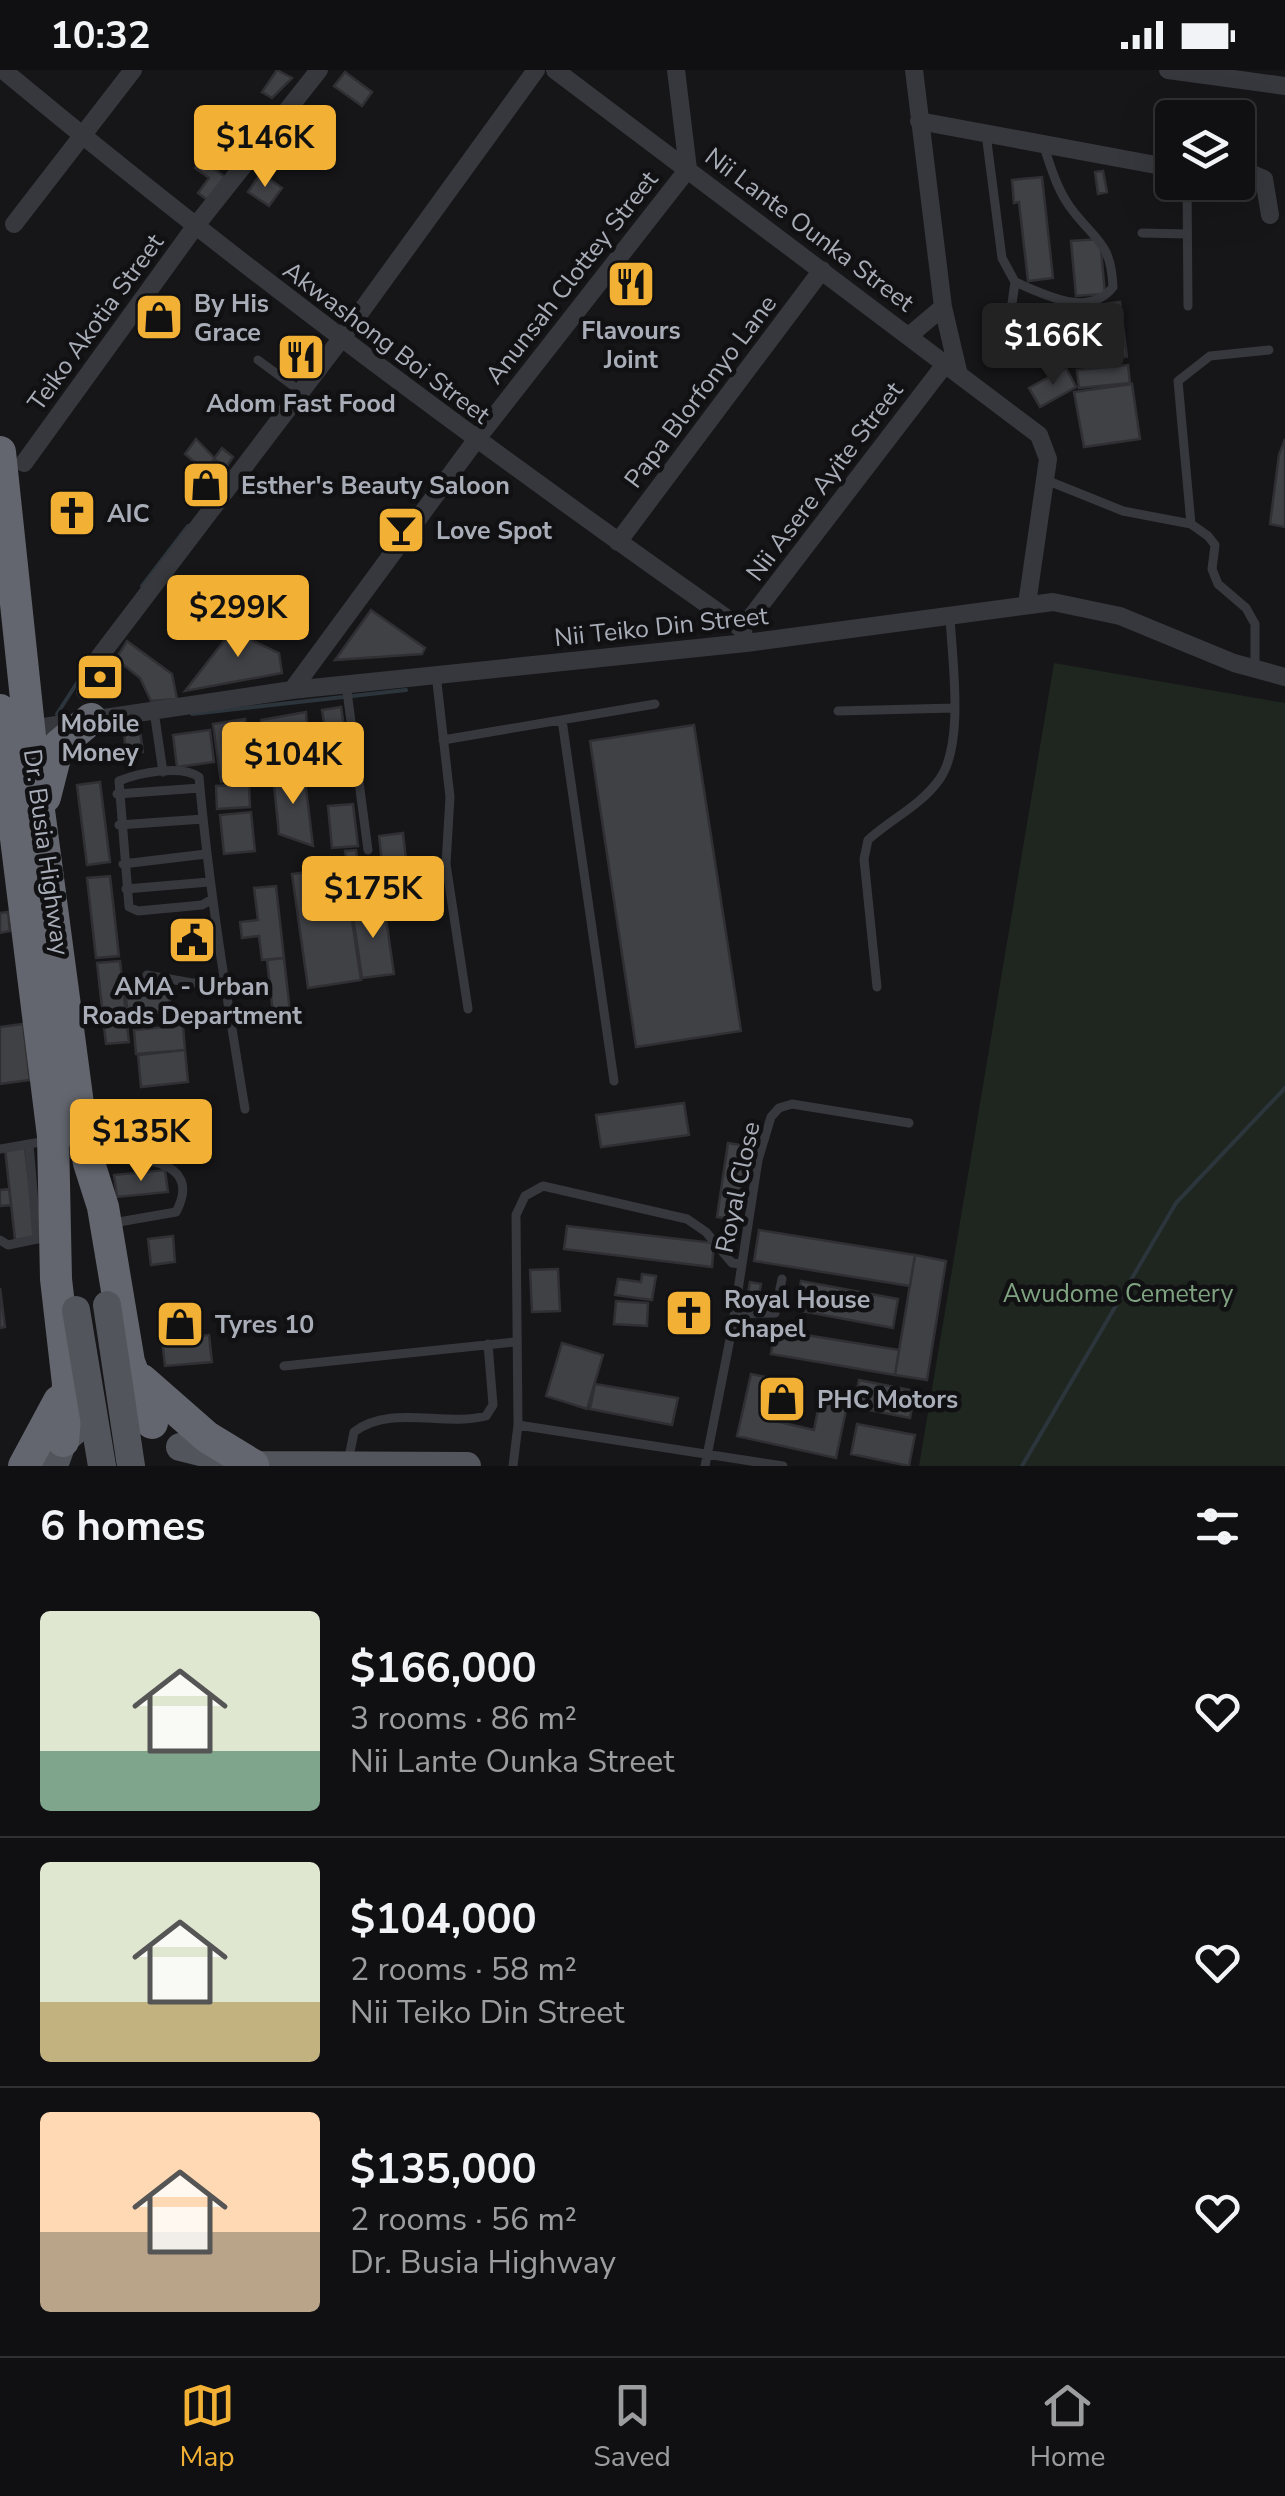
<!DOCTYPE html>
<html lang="en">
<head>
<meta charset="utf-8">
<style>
  :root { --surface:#101012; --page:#1e1e20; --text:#f1f3f6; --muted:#9c9d9f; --line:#303032; --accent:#f2b134 }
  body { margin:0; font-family:"Nunito Sans",sans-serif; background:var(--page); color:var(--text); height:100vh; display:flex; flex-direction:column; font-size:38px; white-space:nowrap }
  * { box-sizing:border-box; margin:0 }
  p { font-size:32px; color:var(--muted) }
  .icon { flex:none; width:55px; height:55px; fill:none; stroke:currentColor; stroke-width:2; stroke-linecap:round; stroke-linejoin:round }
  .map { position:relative; height:1396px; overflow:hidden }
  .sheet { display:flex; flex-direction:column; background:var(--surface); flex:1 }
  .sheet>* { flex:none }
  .buttons { position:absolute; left:1155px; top:30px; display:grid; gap:20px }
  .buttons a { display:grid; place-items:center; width:100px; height:100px; border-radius:10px; background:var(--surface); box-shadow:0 10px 40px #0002,0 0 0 2px var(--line); font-size:50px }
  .price { position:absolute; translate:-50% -85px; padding:0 22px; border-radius:10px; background:var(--accent); color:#111; font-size:32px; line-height:65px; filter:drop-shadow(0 2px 5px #0008) }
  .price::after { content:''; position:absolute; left:50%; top:60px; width:30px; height:22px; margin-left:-15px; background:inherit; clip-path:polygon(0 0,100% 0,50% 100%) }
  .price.selected { background:#222; color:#fff }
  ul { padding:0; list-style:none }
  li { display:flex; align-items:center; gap:30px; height:250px; padding:0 40px }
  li+li { border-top:2px solid var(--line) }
  li span { display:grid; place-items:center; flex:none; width:280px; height:200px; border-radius:10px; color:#555 }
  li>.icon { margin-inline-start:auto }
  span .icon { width:120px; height:120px; fill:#fffc; stroke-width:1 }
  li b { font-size:42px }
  h2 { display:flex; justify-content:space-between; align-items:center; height:120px; padding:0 40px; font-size:42px }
  .status { display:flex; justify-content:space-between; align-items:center; height:70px; padding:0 50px; background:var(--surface); direction:ltr }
  .status svg { height:28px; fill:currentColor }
  .tabs { display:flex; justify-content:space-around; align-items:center; height:140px; border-top:2px solid var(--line); background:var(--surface); font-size:28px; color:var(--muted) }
  .tabs a { display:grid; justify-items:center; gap:5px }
  .tabs .selected { color:var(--accent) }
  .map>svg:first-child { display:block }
  .green { fill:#1e261f }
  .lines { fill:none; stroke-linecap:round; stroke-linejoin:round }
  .stream { stroke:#2c353c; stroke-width:4 }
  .building { fill:#404145; stroke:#303034; stroke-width:2.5 }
  .lane { stroke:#37383d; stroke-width:9 }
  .street { stroke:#37383d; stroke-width:18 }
  .primary { stroke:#53555c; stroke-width:28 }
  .highway { stroke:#63666e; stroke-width:32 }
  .primary-bridge { stroke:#53555c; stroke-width:28 }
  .labels { text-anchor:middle; stroke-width:9; stroke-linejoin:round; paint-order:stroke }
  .street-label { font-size:25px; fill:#a8adb8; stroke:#111113 }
  .poi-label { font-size:25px; font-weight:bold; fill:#a8adb8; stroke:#111113; text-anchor:start }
  .park-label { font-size:25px; fill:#7fa381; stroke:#111113 }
</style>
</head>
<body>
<div class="status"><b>10:32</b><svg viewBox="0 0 49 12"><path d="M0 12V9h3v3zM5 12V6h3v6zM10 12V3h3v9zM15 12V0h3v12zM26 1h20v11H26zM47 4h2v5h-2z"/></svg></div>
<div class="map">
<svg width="1285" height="1396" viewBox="0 0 1285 1396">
  <rect width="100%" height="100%" fill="#161618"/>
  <!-- green -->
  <path class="green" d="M1054,593L1285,633V1396H919Z"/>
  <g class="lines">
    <!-- stream -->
    <path class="stream" d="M142,516L188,456
      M57,644L84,602
      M192,644L406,620
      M1022,1396L1176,1133L1285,1018"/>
  </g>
  <!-- building -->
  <path class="building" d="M277,0L292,8L272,28L262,22Z
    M345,2L372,22L362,36L334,16Z
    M294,57L306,64L294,84L283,77Z
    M201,90L227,108L210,132L198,123L209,108L195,98Z
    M1103,101L1107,122L1098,124L1095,102Z
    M261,103L282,118L269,136L248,122Z
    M1042,107L1053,208L1028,211L1019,132L1014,133L1012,110Z
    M1100,169L1105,224L1076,226L1071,171Z
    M1120,232L1127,287L1098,290L1091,236Z
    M158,239L167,246L161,254L152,246Z
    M1068,272L1070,286L1049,289L1046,275Z
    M299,274L310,284L302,296L289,288Z
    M1128,295L1130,313L1079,318L1077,300Z
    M1066,298L1076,317L1040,337L1029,318Z
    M1132,314L1140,369L1084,377L1074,322Z
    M196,369L225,399L216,410L185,384Z
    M1285,369V457L1270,454L1279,385Z
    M222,378L233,387L225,399L213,390Z
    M202,403L214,414L207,421L196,412Z
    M371,540L425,578L422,584L335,590Z
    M242,548L252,556L253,571L279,583L282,603L185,621Z
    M127,571L172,604L177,629L151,631L140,608L116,589Z
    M341,637L346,669L327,672L322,640Z
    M306,642L309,685L263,693L261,650Z
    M245,649L254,707L221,712L213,654Z
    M694,655L741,961L636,977L590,671Z
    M210,660L214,692L177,697L173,665Z
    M140,661L143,682L126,684L124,663Z
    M304,702L313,776L279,764L273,705Z
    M100,712L110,792L87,795L77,715Z
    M249,714L250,737L217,739L216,716Z
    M353,734L358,776L332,778L328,736Z
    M251,742L255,781L224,784L220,745Z
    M403,763L411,834L387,837L379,766Z
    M356,780L362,825L351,827L345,781Z
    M344,797L361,910L308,918L292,804Z
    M110,806L119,886L96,888L87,808Z
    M276,816L284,888L262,890L259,866L242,868L240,852L258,850L254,818Z
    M384,835L394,904L362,908L352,839Z
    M8,842L10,861L0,863V843Z
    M284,888L291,951L274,953L267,890Z
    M120,891L129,972L106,974L97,893Z
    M167,907L171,941L128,946L124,912Z
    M23,954L30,1010L0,1014V957Z
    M183,955L185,980L136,984L134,960Z
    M185,980L188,1012L141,1017L138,985Z
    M684,1033L689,1065L601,1077L596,1045Z
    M728,1073L747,1076L736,1150L717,1147Z
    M25,1077L36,1167L15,1170L5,1079Z
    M165,1100L168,1122L117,1127L114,1105Z
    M9,1119L11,1135L0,1136V1120Z
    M567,1156L714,1173L712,1197L564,1179Z
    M759,1160L915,1185L910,1216L754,1191Z
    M173,1166L175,1192L151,1195L148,1169Z
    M915,1185L946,1191L927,1310L895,1305Z
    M558,1199L560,1241L532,1242L530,1200Z
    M642,1204L656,1206L652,1230L615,1225L618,1209L641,1212Z
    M801,1211L898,1229L893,1258L796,1240Z
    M750,1212L761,1214L757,1236L746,1234Z
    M0,1218L5,1257L0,1258Z
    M616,1231L648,1233L647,1256L614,1254Z
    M775,1260L899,1280L895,1305L771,1284Z
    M209,1265L212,1292L165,1296L162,1270Z
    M562,1273L603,1285L587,1339L546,1326Z
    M751,1304L784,1311L775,1351L814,1360L822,1320L849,1326L836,1388L737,1366Z
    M859,1310L915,1321L910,1348L854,1337Z
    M595,1314L678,1328L672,1355L590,1339Z
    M857,1354L915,1365L909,1396L851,1384Z"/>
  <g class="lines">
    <!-- lane -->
    <path class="lane" d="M986,64L1002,188L1015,212L1006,276
      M1187,112L1188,236
      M1142,163L1187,164
      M1015,212C1044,224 1088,249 1113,217C1111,173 1097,172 1073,141C1057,121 1051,97 1043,74
      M258,290L300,321
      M1046,410L1123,441L1191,454L1208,466L1215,475L1212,499L1218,514L1246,538L1255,554V600
      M1191,454L1178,311L1210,286L1269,280
      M436,604L450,727L446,794L468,939
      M346,614L368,780
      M154,641L163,702
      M838,641L954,638
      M562,650L614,1011
      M443,670L655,634
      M117,724L200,718
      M119,755L203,749
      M123,794L206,784
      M126,819L209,812
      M211,830L202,835L138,841L129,837L119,711C138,703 182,694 199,707C209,819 227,929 245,1039
      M147,905L192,913L224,911
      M877,917L864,789L868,770C891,749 920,736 939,710C965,675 952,589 950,547
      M47,1071L29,1074L37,1169L48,1168
      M0,1079L29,1074
      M96,1087C129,1087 206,1086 176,1142L113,1153
      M0,1170L8,1175L37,1169
      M735,1244L775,1243L782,1209
      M284,1296L514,1272
      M518,1355L783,1396
      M348,1392L354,1362C390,1334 444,1357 486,1346L493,1335L488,1274
      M513,1396L518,1355L516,1145L525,1126L543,1116L687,1149L706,1162L732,1193L741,1194
      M705,1396L732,1259L758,1090L771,1047L779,1038L792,1034L909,1053"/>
    <!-- street -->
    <path class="street" d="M3,0C241,198 489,381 742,559L746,573
      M555,0L1039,365L1048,389L1027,534
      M914,0L943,237L958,301
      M1168,0L1285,16
      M919,51L1172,98
      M1238,98L1264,109L1270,145
      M14,154L133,0
      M910,265L943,237
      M24,393L194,158L319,0
      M618,472L822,200
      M742,559L946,293
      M292,620L476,370L688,99L676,0
      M85,621L100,586L341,269L536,0
      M30,659L292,620L746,573L1053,532L1120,546L1234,593L1285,607"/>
    <!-- primary -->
    <path class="primary" d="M180,1377L253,1395L467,1396
      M54,1396L63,1371L78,1358"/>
    <!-- highway -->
    <path class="highway" d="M0,382L33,695L78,1034L89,1093L103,1137L129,1292L152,1353
      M0,640L53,1066L56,1209L68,1314L63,1371
      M45,727L58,676L91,649
      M142,1310L207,1367L253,1395
      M24,1396L59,1331"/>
    <!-- primary-bridge -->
    <path class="primary-bridge" d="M107,1235L131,1396
      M76,1240L102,1396"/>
  </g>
  <!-- icons -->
  <defs>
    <g id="restaurant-square" transform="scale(2.5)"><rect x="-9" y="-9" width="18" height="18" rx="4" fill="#f2b134" stroke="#111113"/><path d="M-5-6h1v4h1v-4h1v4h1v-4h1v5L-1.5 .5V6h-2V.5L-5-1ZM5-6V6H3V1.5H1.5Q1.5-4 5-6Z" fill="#111"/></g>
    <g id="shop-square" transform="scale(2.5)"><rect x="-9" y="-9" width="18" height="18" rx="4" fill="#f2b134" stroke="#111113"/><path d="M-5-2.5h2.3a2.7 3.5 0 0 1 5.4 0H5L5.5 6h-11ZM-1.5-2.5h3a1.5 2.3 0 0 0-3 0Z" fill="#111"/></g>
    <g id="church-square" transform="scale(2.5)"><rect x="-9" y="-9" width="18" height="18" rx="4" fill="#f2b134" stroke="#111113"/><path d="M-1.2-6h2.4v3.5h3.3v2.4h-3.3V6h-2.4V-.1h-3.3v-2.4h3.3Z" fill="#111"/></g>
    <g id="bar-square" transform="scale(2.5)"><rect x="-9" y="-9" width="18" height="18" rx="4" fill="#f2b134" stroke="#111113"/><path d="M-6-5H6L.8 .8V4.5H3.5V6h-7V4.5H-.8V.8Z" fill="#111"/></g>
    <g id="bank-square" transform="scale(2.5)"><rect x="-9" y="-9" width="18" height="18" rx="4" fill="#f2b134" stroke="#111113"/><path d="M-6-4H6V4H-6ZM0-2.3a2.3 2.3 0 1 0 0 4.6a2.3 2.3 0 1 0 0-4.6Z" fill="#111"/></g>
    <g id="civic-square" transform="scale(2.5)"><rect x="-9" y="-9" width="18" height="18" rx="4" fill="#f2b134" stroke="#111113"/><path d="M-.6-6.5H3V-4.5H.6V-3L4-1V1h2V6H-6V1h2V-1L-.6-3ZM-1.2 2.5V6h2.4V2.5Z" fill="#111"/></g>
  </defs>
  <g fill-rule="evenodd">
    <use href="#restaurant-square" x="631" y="214"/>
    <use href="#shop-square" x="159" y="247"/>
    <use href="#restaurant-square" x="301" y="287"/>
    <use href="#shop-square" x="206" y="415"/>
    <use href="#church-square" x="72" y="443"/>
    <use href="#bar-square" x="401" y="460"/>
    <use href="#bank-square" x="100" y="607"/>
    <use href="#civic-square" x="192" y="870"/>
    <use href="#church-square" x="689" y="1243"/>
    <use href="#shop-square" x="180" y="1254"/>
    <use href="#shop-square" x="782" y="1329"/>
  </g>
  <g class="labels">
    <!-- street labels -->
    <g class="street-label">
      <text transform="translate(810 159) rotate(37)" y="9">Nii Lante Ounka Street</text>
      <text transform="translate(571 207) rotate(-52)" y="9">Anunsah Clottey Street</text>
      <text transform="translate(95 252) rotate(-54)" y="9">Teiko Akotia Street</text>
      <text transform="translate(387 272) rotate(37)" y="9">Akwashong Boi Street</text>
      <text transform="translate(700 321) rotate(-53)" y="9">Papa Blorfonyo Lane</text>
      <text transform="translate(824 411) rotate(-53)" y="9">Nii Asere Ayite Street</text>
      <text transform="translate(661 556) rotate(-6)" y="9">Nii Teiko Din Street</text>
      <text transform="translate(47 782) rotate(82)" y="9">Dr. Busia Highway</text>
      <text transform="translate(737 1117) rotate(-78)" y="9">Royal Close</text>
    </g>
    <!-- poi labels -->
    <g class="poi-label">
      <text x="194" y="242">By His<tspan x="194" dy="29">Grace</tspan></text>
      <text x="631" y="269" text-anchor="middle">Flavours<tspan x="631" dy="29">Joint</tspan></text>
      <text x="301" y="342" text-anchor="middle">Adom Fast Food</text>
      <text x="241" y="424">Esther's Beauty Saloon</text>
      <text x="107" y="452">AIC</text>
      <text x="436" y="469">Love Spot</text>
      <text x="100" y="662" text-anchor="middle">Mobile<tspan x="100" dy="29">Money</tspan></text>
      <text x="192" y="925" text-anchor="middle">AMA - Urban<tspan x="192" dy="29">Roads Department</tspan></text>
      <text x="724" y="1238">Royal House<tspan x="724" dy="29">Chapel</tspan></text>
      <text x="215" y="1263">Tyres 10</text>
      <text x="817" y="1338">PHC Motors</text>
    </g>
    <!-- park labels -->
    <g class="park-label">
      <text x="1118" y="1232">Awudome Cemetery</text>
    </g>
  </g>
</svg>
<div class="buttons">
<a><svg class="icon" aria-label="layers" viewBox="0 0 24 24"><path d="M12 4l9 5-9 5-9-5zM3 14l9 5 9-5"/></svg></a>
</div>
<b class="price" style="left:265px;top:120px">$146K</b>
<b class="price selected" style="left:1053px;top:318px">$166K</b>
<b class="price" style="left:238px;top:590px">$299K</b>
<b class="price" style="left:293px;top:737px">$104K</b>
<b class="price" style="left:373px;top:871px">$175K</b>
<b class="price" style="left:141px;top:1114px">$135K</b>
</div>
<section class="sheet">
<h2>6 homes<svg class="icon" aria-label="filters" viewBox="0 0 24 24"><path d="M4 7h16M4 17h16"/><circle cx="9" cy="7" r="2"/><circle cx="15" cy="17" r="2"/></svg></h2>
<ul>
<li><span style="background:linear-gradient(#dfe7d0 70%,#7fa58c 0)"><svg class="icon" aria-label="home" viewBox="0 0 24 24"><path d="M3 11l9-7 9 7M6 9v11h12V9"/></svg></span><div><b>$166,000</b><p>3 rooms · 86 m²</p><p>Nii Lante Ounka Street</p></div><svg class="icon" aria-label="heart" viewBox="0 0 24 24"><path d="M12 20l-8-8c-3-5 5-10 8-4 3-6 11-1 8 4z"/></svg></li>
<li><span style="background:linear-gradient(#dfe7d0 70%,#c2b280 0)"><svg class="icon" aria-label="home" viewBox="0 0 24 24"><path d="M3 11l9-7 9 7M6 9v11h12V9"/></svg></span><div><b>$104,000</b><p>2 rooms · 58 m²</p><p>Nii Teiko Din Street</p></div><svg class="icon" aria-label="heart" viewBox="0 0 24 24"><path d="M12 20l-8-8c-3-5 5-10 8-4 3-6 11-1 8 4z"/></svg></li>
<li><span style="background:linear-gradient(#ffd9b3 60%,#b9a48a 0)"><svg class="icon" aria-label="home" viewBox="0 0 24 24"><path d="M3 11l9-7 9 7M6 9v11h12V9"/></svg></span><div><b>$135,000</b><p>2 rooms · 56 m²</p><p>Dr. Busia Highway</p></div><svg class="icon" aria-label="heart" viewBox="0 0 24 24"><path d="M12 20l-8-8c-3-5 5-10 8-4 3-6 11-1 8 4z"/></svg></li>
</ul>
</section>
<nav class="tabs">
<a class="selected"><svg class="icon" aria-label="map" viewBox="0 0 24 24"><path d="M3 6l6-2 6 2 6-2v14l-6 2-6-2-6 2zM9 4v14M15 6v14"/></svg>Map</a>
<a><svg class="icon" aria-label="saved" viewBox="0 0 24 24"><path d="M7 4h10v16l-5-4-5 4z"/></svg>Saved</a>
<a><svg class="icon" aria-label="home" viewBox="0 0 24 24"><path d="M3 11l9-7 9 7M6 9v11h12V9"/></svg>Home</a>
</nav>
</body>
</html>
